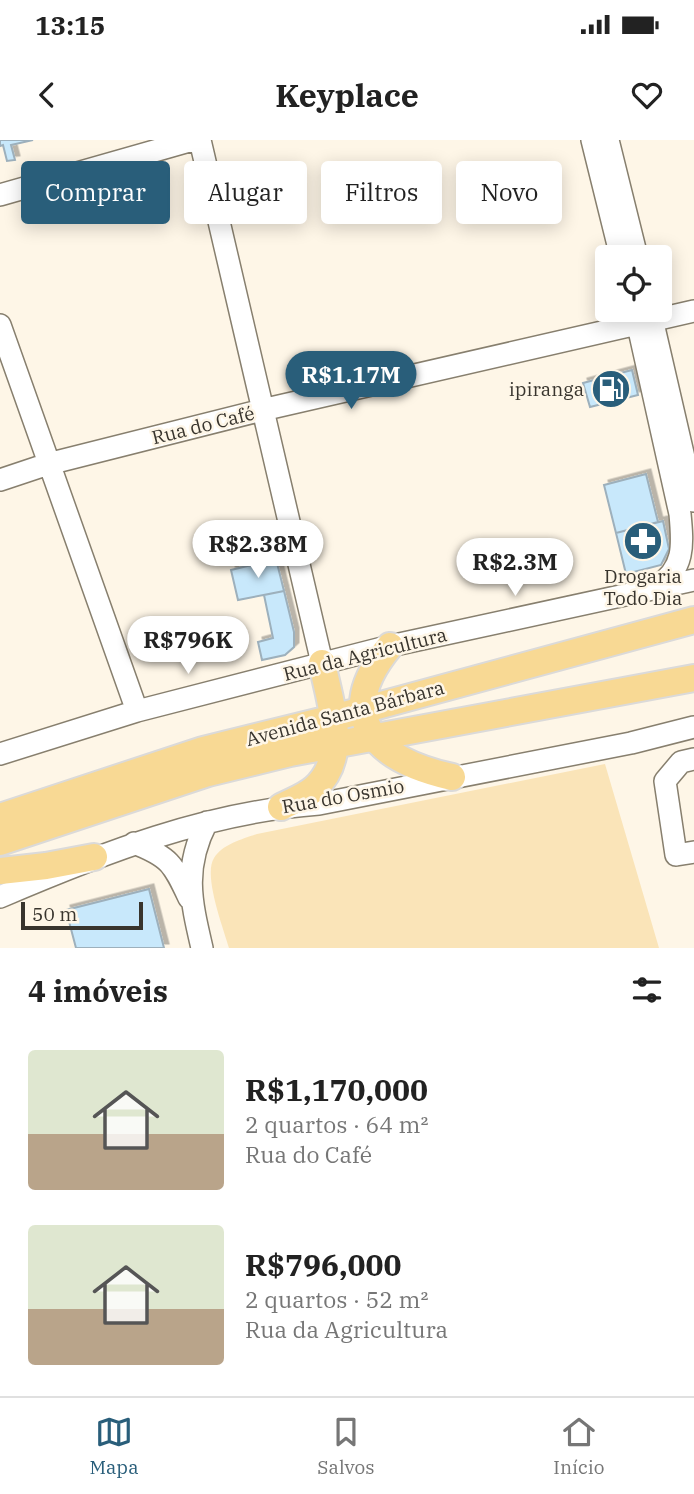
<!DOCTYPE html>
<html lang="pt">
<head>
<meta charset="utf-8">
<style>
  :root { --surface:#fff; --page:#f2f2f2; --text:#222; --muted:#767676; --line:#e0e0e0; --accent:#295e7a }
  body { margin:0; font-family:"IBM Plex Serif",serif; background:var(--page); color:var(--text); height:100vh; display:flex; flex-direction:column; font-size:26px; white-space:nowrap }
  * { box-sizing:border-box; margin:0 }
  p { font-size:23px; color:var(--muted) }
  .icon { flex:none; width:38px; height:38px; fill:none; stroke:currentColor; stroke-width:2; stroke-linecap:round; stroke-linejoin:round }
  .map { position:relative; height:808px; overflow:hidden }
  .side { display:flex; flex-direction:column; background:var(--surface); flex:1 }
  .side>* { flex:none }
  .top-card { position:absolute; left:21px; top:21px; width:653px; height:63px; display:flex; gap:14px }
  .controls { position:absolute; left:595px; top:105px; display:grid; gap:14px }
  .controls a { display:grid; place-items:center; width:77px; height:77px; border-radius:7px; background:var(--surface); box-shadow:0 4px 18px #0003; font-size:35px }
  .scale { position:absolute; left:21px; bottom:18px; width:122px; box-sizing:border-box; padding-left:7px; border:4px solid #38342d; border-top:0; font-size:19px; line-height:24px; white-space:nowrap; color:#38342d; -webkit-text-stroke:5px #fef6e7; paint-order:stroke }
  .price { position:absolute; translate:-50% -60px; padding:0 16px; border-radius:24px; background:#fff; color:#222; font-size:23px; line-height:46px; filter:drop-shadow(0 2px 4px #0008) }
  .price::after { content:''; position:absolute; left:50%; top:42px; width:21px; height:16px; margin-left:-10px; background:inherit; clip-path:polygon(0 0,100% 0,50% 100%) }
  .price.current { background:var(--accent); color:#fff }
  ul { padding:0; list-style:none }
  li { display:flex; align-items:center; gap:21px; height:175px; padding:0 28px }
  li span { display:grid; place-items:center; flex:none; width:196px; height:140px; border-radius:7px; color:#555 }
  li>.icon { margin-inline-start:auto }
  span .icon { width:84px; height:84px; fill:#fffc; stroke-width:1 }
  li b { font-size:30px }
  h2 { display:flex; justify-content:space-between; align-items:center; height:84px; padding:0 28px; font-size:30px }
  .pill { padding:0 24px; border-radius:7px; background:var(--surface); box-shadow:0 4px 18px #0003; font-size:24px; line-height:63px }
  .pill.current { background:var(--accent); color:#fff }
  .status { display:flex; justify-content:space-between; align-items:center; height:49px; padding:0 35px; background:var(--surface); direction:ltr }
  .status svg { height:19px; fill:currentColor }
  header { display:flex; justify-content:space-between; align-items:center; height:91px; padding:0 28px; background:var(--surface); font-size:32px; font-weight:800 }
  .menu { display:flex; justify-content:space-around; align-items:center; height:98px; border-top:2px solid var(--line); background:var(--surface); font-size:19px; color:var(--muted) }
  .menu a { display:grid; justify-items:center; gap:4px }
  .menu .current { color:var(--accent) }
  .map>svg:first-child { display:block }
  .grass { fill:#fae4b8 }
  .building { fill:#c8e8fb; stroke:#9db0bc; stroke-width:2; filter:url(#shadow) }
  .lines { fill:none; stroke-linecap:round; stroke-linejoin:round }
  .minor-casing { stroke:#877f6e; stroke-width:24 }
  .major-casing { stroke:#dbdad9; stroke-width:30 }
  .minor { stroke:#fff; stroke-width:21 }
  .major { stroke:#f8d994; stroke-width:26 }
  .labels { text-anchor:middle; stroke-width:5; stroke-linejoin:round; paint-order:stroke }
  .poi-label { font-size:19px; fill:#38342d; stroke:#fef6e7; text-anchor:end }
  .street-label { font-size:19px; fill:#38342d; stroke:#fef6e7 }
</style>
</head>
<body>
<div class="status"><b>13:15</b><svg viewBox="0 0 49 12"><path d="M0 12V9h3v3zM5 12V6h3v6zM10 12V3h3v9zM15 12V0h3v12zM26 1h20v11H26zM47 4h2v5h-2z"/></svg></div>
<header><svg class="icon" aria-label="back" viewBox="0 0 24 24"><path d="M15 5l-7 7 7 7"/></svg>Keyplace<svg class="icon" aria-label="heart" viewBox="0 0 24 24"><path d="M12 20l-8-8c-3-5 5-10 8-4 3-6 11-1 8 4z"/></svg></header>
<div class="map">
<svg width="694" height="808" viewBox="0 0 694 808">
  <defs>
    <filter id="shadow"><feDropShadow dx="4.5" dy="-4.5" stdDeviation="0" flood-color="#0004"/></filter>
  </defs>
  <rect width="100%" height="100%" fill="#fef6e7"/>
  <!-- grass -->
  <path class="grass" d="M605,624L659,808H229C223,787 203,735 214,718C223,704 243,699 257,694Z"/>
  <!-- building -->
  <path class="building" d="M0,0H33L11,5L15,20L7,21L3,5L0,6Z
    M632,230L638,255L590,267L583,243Z
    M646,334L658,382L616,393L604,345Z
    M663,381L669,409L661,425L626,434L616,393Z
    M276,419L284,451L238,460L231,430Z
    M284,451L294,492V507L285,515L262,520L258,502L273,498L264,455Z
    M149,749L164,808H76L66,770Z"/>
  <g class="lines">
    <!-- minor casing -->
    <g class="minor-casing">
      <path id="minor" d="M200,0L322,523
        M592,0L621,117
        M608,0L637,117
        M0,55L193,0
        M650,170L694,361
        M635,172L680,374C683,405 685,429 656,447
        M0,185L137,571
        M0,340L48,324L262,270L694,171
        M0,614L137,571L390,506L694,440
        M694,619L681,622L665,641L676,715L694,712
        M134,703C170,717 173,724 189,758
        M0,757C103,713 207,672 319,664L631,603L694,587
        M202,808C191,761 183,728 207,682"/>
    </g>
    <!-- major casing -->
    <g class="major-casing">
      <path id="major" d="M390,506C331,577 376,620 452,637
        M281,667C292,661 305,657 315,648C350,616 330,563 322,523
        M0,677L203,610L333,578L694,480
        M0,702L208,633L290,613L694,538
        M0,731L46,726L94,717"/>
    </g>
    <!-- minor -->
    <use href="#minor" class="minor"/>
    <!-- major -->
    <use href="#major" class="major"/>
  </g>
  <!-- icons -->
  <defs>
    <g id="fuel-disc" transform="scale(2.0125)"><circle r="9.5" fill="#295e7a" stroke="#fef6e7"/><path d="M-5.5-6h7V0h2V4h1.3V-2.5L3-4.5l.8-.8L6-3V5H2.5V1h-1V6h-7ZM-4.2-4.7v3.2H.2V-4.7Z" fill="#fff"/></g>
    <g id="pharmacy-disc" transform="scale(2.0125)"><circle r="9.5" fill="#295e7a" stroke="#fef6e7"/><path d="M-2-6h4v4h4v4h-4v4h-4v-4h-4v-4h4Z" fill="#fff"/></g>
  </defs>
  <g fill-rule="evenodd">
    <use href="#fuel-disc" x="611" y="249"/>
    <use href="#pharmacy-disc" x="643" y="401"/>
  </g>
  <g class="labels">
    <!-- poi labels -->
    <g class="poi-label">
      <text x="584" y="256">ipiranga</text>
      <text x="643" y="443" text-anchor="middle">Drogaria<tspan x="643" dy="22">Todo Dia</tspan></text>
    </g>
    <!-- street labels -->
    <g class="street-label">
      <text transform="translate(203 285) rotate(-14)" y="7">Rua do Café</text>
      <text transform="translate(365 514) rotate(-14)" y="7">Rua da Agricultura</text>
      <text transform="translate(345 573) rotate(-15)" y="7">Avenida Santa Bárbara</text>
      <text transform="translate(343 656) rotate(-10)" y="7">Rua do Osmio</text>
    </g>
  </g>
</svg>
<div class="controls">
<a><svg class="icon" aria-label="locate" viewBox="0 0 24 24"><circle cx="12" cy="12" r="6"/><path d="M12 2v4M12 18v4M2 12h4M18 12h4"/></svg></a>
</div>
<div class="scale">50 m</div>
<b class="price current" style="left:351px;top:271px">R$1.17M</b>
<b class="price" style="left:258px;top:440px">R$2.38M</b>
<b class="price" style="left:515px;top:458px">R$2.3M</b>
<b class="price" style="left:188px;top:536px">R$796K</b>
<div class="top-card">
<a class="pill current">Comprar</a>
<a class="pill">Alugar</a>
<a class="pill">Filtros</a>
<a class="pill">Novo</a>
</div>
</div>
<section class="side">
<h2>4 imóveis<svg class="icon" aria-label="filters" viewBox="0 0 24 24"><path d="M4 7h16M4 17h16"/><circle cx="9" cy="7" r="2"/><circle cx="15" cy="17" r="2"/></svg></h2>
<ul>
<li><span style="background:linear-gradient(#dfe7d0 60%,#b9a48a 0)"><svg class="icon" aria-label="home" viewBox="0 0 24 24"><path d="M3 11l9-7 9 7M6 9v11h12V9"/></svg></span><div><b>R$1,170,000</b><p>2 quartos · 64 m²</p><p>Rua do Café</p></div></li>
<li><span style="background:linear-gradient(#dfe7d0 60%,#b9a48a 0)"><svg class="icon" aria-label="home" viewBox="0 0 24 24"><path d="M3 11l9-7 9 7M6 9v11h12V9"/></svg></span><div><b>R$796,000</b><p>2 quartos · 52 m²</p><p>Rua da Agricultura</p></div></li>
</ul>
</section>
<nav class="menu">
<a class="current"><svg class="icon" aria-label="map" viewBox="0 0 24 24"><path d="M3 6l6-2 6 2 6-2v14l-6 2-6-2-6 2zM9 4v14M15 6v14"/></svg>Mapa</a>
<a><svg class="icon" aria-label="saved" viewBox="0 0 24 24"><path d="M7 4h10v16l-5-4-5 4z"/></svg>Salvos</a>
<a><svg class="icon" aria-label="home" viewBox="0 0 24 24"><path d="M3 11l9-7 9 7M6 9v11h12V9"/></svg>Início</a>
</nav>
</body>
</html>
